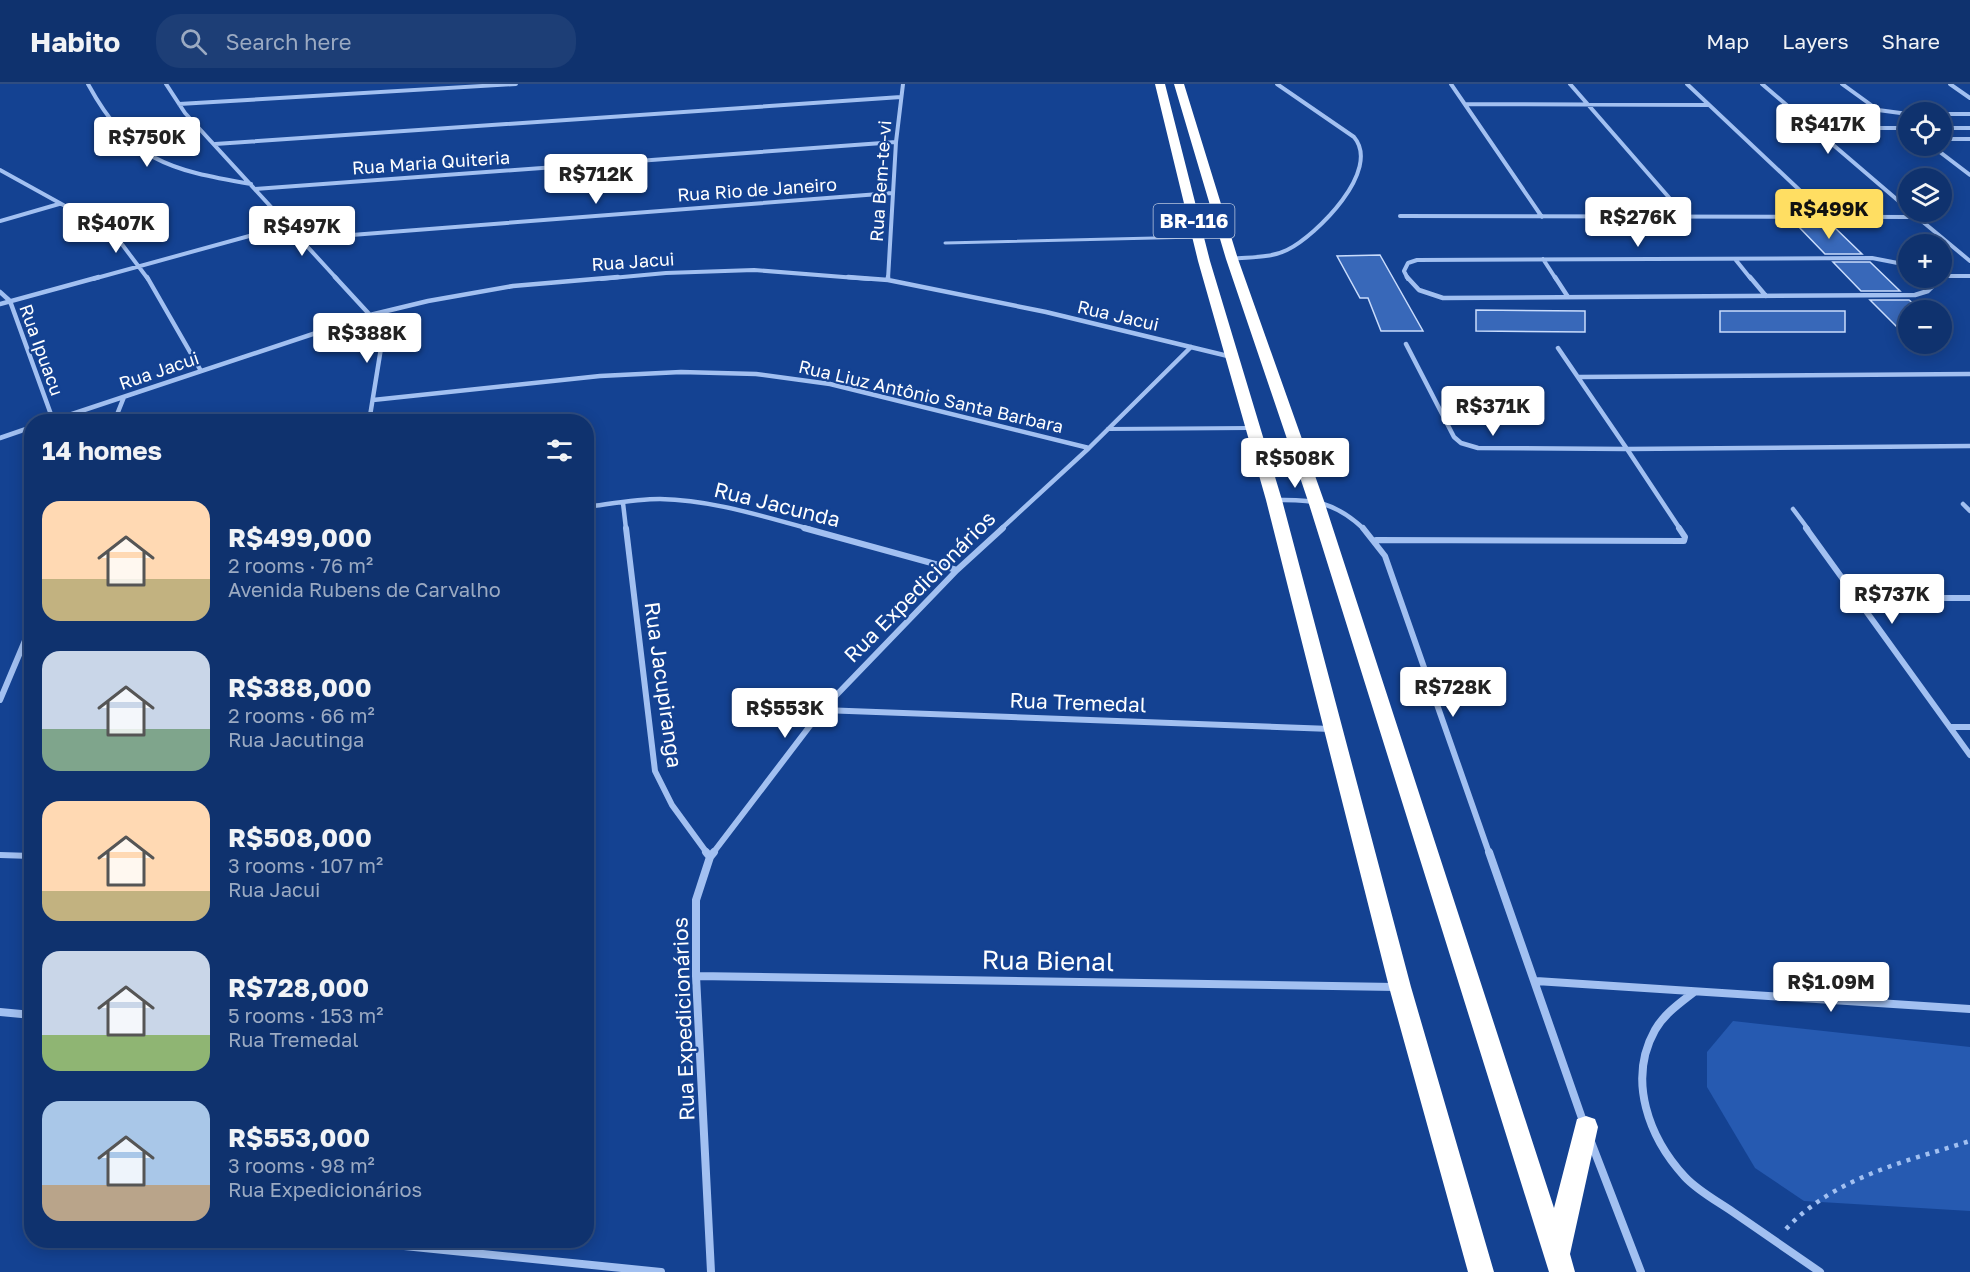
<!DOCTYPE html>
<html lang="en">
<head>
<meta charset="utf-8">
<style>
  :root { --surface:#0f326e; --page:#1d3e76; --text:#f1f3f6; --muted:#9baac2; --line:#2f4d81; --accent:#ffde62 }
  body { margin:0; font-family:"Golos Text",sans-serif; background:var(--page); color:var(--text); height:100vh; display:flex; flex-direction:column; font-size:22px; white-space:nowrap }
  * { box-sizing:border-box; margin:0 }
  p { font-size:20px; color:var(--muted) }
  .icon { flex:none; width:33px; height:33px; fill:none; stroke:currentColor; stroke-width:2; stroke-linecap:round; stroke-linejoin:round }
  .map { position:relative; flex:1; overflow:hidden }
  .details { position:absolute; left:24px; top:330px; width:570px; height:834px; display:flex; flex-direction:column; background:var(--surface); border-radius:24px; box-shadow:0 3px 15px #0003,0 0 0 2px var(--line) }
  .details>* { flex:none }
  .controls { position:absolute; left:1898px; top:18px; display:grid; gap:12px }
  .controls a { display:grid; place-items:center; width:54px; height:54px; border-radius:50%; background:var(--surface); box-shadow:0 3px 15px #0003,0 0 0 2px var(--line); font-size:30px }
  .price { position:absolute; translate:-50% -51px; padding:0 14px; border-radius:6px; background:#fff; color:#222; font-size:20px; line-height:39px; filter:drop-shadow(0 2px 3px #0008) }
  .price::after { content:''; position:absolute; left:50%; top:36px; width:18px; height:14px; margin-left:-9px; background:inherit; clip-path:polygon(0 0,100% 0,50% 100%) }
  .price.selected { background:var(--accent); color:#111 }
  ul { padding:0; list-style:none }
  li { display:flex; align-items:center; gap:18px; height:150px; padding:0 18px }
  li span { display:grid; place-items:center; flex:none; width:168px; height:120px; border-radius:18px; color:#555 }
  li>.icon { margin-inline-start:auto }
  span .icon { width:72px; height:72px; fill:#fffc; stroke-width:1 }
  li b { font-size:26px }
  h2 { display:flex; justify-content:space-between; align-items:center; height:72px; padding:0 18px; font-size:26px }
  header { display:flex; align-items:center; gap:36px; box-sizing:border-box; height:84px; padding:0 30px; background:var(--surface); border-bottom:2px solid var(--line) }
  header strong { font-size:28px }
  nav { display:flex; gap:33px; margin-inline-start:auto; font-size:21px }
  .search { width:420px; height:54px; background:var(--page); display:flex; align-items:center; gap:15px; box-sizing:border-box; padding:0 21px; border-radius:24px; color:var(--muted); font-size:22px }
  .map>svg:first-child { display:block }
  .green { fill:#265ab1 }
  .building { fill:#3868b9; stroke:#c9dcfc; stroke-width:1.5 }
  .lines { fill:none; stroke-linecap:round; stroke-linejoin:round }
  .path { stroke:#a2c0f1; stroke-width:4.5; stroke-dasharray:4 6; stroke-linecap:butt }
  .lane-far2 { stroke:#a2c0f1; stroke-width:3 }
  .lane-far1 { stroke:#a2c0f1; stroke-width:4 }
  .lane { stroke:#a2c0f1; stroke-width:6 }
  .street-far3 { stroke:#a2c0f1; stroke-width:4 }
  .street-far2 { stroke:#a2c0f1; stroke-width:4.5 }
  .street-far1 { stroke:#a2c0f1; stroke-width:6 }
  .street { stroke:#a2c0f1; stroke-width:8 }
  .highway { fill:#fff; fill-rule:evenodd }
  .labels { text-anchor:middle; stroke-width:4.5; stroke-linejoin:round; paint-order:stroke }
  .far-street-label { font-size:18px; fill:#fff; stroke:#144292 }
  .shield { fill:#144292; stroke:#b8c6de; stroke-width:1.5 }
  .shield-label { font-size:20px; font-weight:bold; fill:#fff }
  .street-label { font-size:21px; fill:#fff; stroke:#144292 }
  .near-street-label { font-size:26px; fill:#fff; stroke:#144292 }
</style>
</head>
<body>
<header>
<strong>Habito</strong>
<div class="search"><svg class="icon" aria-label="search" viewBox="0 0 24 24"><circle cx="10" cy="10" r="6"/><path d="M15 15l6 6"/></svg>Search here</div>
<nav><a>Map</a><a>Layers</a><a>Share</a></nav>
</header>
<div class="map">
<svg width="1970" height="1188" viewBox="0 0 1970 1188">
  <rect width="100%" height="100%" fill="#144292"/>
  <!-- green -->
  <path class="green" d="M1733,937L1970,963V1127L1804,1117L1755,1084L1707,1003V968Z"/>
  <!-- building -->
  <path class="building" d="M1797,141H1832L1862,170H1825Z
    M1380,171L1423,247H1381L1368,214H1360L1337,172Z
    M1833,178H1870L1900,207H1861Z
    M1870,216H1909L1921,226H1908V248H1902Z
    M1476,226L1585,227V248L1476,247Z
    M1720,227H1845V248H1720Z"/>
  <g class="lines">
    <!-- path -->
    <path class="path" d="M1786,1145C1835,1093 1904,1078 1970,1057"/>
    <!-- lane-far2 -->
    <path class="lane-far2" d="M945,159L1197,153"/>
    <!-- lane-far1 -->
    <path class="lane-far1" d="M1108,345L1249,344"/>
    <!-- lane -->
    <path class="lane" d="M0,771L32,772"/>
    <!-- street-far3 -->
    <path class="street-far3" d="M88,0C130,77 169,86 251,100
      M166,0L185,29L337,195
      M1451,0L1542,133
      M1570,0L1686,133
      M1687,0L1828,133
      M1762,0L1908,125
      M1842,0L1878,26L1908,30
      M1950,0L1970,14
      M179,20L516,0
      M1465,20L1709,21
      M1941,30H1970
      M1813,44H1908
      M1941,44H1970
      M1941,55H1970
      M215,60L901,13
      M1932,62L1970,91
      M0,86L94,138L118,155L148,195
      M255,105L896,58
      M1911,128L1970,177
      M1400,132L1918,133
      M0,137L59,120
      M300,155L892,109
      M1232,175C1250,173 1271,174 1287,166C1317,151 1382,86 1354,53L1277,0
      M1543,175L1556,195
      M1735,175L1751,195
      M1941,192H1970
      M93,195L289,141
      M601,195L666,189L754,186L869,195
      M888,195L896,58L903,0
      M1408,195L1404,187L1408,179L1417,176L1872,174L1908,181"/>
    <!-- street-far2 -->
    <path class="street-far2" d="M147,193L201,287
      M335,193L370,231
      M848,193L888,196L1046,228L1232,273
      M1407,193L1419,206L1443,214L1915,211L1928,207L1933,202L1932,194
      M1555,193L1568,213
      M1750,193L1766,212
      M888,196V193
      M0,208L10,217L53,336
      M0,220L99,193
      M1406,260L1454,353L1461,359L1478,364L1627,365
      M1558,264L1627,365
      M1579,293L1970,290
      M373,316L600,292L681,288L756,290L830,300L1089,364
      M48,338L370,231L428,217L513,202L618,193
      M114,338L124,313
      M369,338L387,227
      M0,354L32,343
      M1275,416C1314,415 1335,418 1364,445
      M623,419L626,445
      M1963,420L1970,427
      M586,423C610,420 636,415 660,415C712,416 761,432 810,445
      M1793,425L1808,445
      M1001,445L1089,364L1191,263
      M1680,445L1627,365L1970,362"/>
    <!-- street-far1 -->
    <path class="street-far1" d="M626,444L655,687L672,721L707,769
      M804,444L957,486
      M1363,444L1385,472L1489,769
      M1806,444L1970,671
      M1376,456L1684,457L1685,453L1679,444
      M1858,514H1970
      M0,616L32,540
      M822,626L1331,645
      M1950,643H1970
      M713,769L822,626L957,486L1003,444"/>
    <!-- street -->
    <path class="street" d="M706,768L710,773
      M1489,768L1584,1040
      M696,892L1395,903
      M1536,897L1970,925
      M1694,908C1680,919 1664,930 1655,946C1627,996 1649,1054 1685,1093C1698,1107 1717,1117 1733,1128C1762,1148 1791,1168 1820,1188
      M0,928L32,931
      M1591,1058L1641,1188
      M345,1156L661,1188
      M711,1188L696,892V816L710,773L714,768"/>
    <!-- highway -->
    <path class="highway" d="M1155,0H1165L1210,177L1282,416L1411,903L1494,1188H1468L1389,903L1266,416L1198,177Z
      M1174,0H1184L1238,175L1324,417L1554,1124L1577,1035L1586,1032L1595,1035L1598,1043L1570,1170L1575,1188H1549L1308,417L1226,175Z"/>
  </g>
  <g class="labels">
    <!-- far-street labels -->
    <g class="far-street-label">
      <text transform="translate(431 79) rotate(-4)" y="6">Rua Maria Quiteria</text>
      <text transform="translate(881 97) rotate(-86)" y="6">Rua Bem-te-vi</text>
      <text transform="translate(757 106) rotate(-4)" y="6">Rua Rio de Janeiro</text>
      <text transform="translate(633 178) rotate(-4)" y="6">Rua Jacui</text>
      <text transform="translate(1118 232) rotate(13)" y="6">Rua Jacui</text>
      <text transform="translate(41 266) rotate(70)" y="6">Rua Ipuacu</text>
      <text transform="translate(159 287) rotate(-19)" y="6">Rua Jacui</text>
      <text transform="translate(931 313) rotate(13)" y="6">Rua Liuz Antônio Santa Barbara</text>
    </g>
    <!-- shield labels -->
    <rect class="shield" x="1153.5" y="120" width="81" height="34" rx="4.5"/>
    <g class="shield-label">
      <text x="1194" y="144">BR-116</text>
    </g>
    <!-- street labels -->
    <g class="street-label">
      <text transform="translate(777 421) rotate(14)" y="7">Rua Jacunda</text>
      <text transform="translate(920 503) rotate(-45)" y="7">Rua Expedicionários</text>
      <text transform="translate(663 601) rotate(82)" y="7">Rua Jacupiranga</text>
      <text transform="translate(1078 619) rotate(2)" y="7">Rua Tremedal</text>
      <text transform="translate(684 935) rotate(-92)" y="7">Rua Expedicionários</text>
    </g>
    <!-- near-street labels -->
    <g class="near-street-label">
      <text transform="translate(1048 877) rotate(1)" y="9">Rua Bienal</text>
    </g>
  </g>
</svg>
<div class="controls">
<a><svg class="icon" aria-label="locate" viewBox="0 0 24 24"><circle cx="12" cy="12" r="6"/><path d="M12 2v4M12 18v4M2 12h4M18 12h4"/></svg></a>
<a><svg class="icon" aria-label="layers" viewBox="0 0 24 24"><path d="M12 4l9 5-9 5-9-5zM3 14l9 5 9-5"/></svg></a>
<a>+</a>
<a>−</a>
</div>
<b class="price" style="left:1828px;top:71px">R$417K</b>
<b class="price" style="left:147px;top:84px">R$750K</b>
<b class="price" style="left:596px;top:121px">R$712K</b>
<b class="price selected" style="left:1829px;top:156px">R$499K</b>
<b class="price" style="left:1638px;top:164px">R$276K</b>
<b class="price" style="left:116px;top:170px">R$407K</b>
<b class="price" style="left:302px;top:173px">R$497K</b>
<b class="price" style="left:367px;top:280px">R$388K</b>
<b class="price" style="left:1493px;top:353px">R$371K</b>
<b class="price" style="left:1295px;top:405px">R$508K</b>
<b class="price" style="left:1892px;top:541px">R$737K</b>
<b class="price" style="left:1453px;top:634px">R$728K</b>
<b class="price" style="left:785px;top:655px">R$553K</b>
<b class="price" style="left:1831px;top:929px">R$1.09M</b>
<section class="details">
<h2>14 homes<svg class="icon" aria-label="filters" viewBox="0 0 24 24"><path d="M4 7h16M4 17h16"/><circle cx="9" cy="7" r="2"/><circle cx="15" cy="17" r="2"/></svg></h2>
<ul>
<li><span style="background:linear-gradient(#ffd9b3 65%,#c2b280 0)"><svg class="icon" aria-label="home" viewBox="0 0 24 24"><path d="M3 11l9-7 9 7M6 9v11h12V9"/></svg></span><div><b>R$499,000</b><p>2 rooms · 76 m²</p><p>Avenida Rubens de Carvalho</p></div></li>
<li><span style="background:linear-gradient(#c9d6e8 65%,#7fa58c 0)"><svg class="icon" aria-label="home" viewBox="0 0 24 24"><path d="M3 11l9-7 9 7M6 9v11h12V9"/></svg></span><div><b>R$388,000</b><p>2 rooms · 66 m²</p><p>Rua Jacutinga</p></div></li>
<li><span style="background:linear-gradient(#ffd9b3 75%,#c2b280 0)"><svg class="icon" aria-label="home" viewBox="0 0 24 24"><path d="M3 11l9-7 9 7M6 9v11h12V9"/></svg></span><div><b>R$508,000</b><p>3 rooms · 107 m²</p><p>Rua Jacui</p></div></li>
<li><span style="background:linear-gradient(#c9d6e8 70%,#8fb573 0)"><svg class="icon" aria-label="home" viewBox="0 0 24 24"><path d="M3 11l9-7 9 7M6 9v11h12V9"/></svg></span><div><b>R$728,000</b><p>5 rooms · 153 m²</p><p>Rua Tremedal</p></div></li>
<li><span style="background:linear-gradient(#a9c7e8 70%,#b9a48a 0)"><svg class="icon" aria-label="home" viewBox="0 0 24 24"><path d="M3 11l9-7 9 7M6 9v11h12V9"/></svg></span><div><b>R$553,000</b><p>3 rooms · 98 m²</p><p>Rua Expedicionários</p></div></li>
</ul>
</section>
</div>
</body>
</html>
